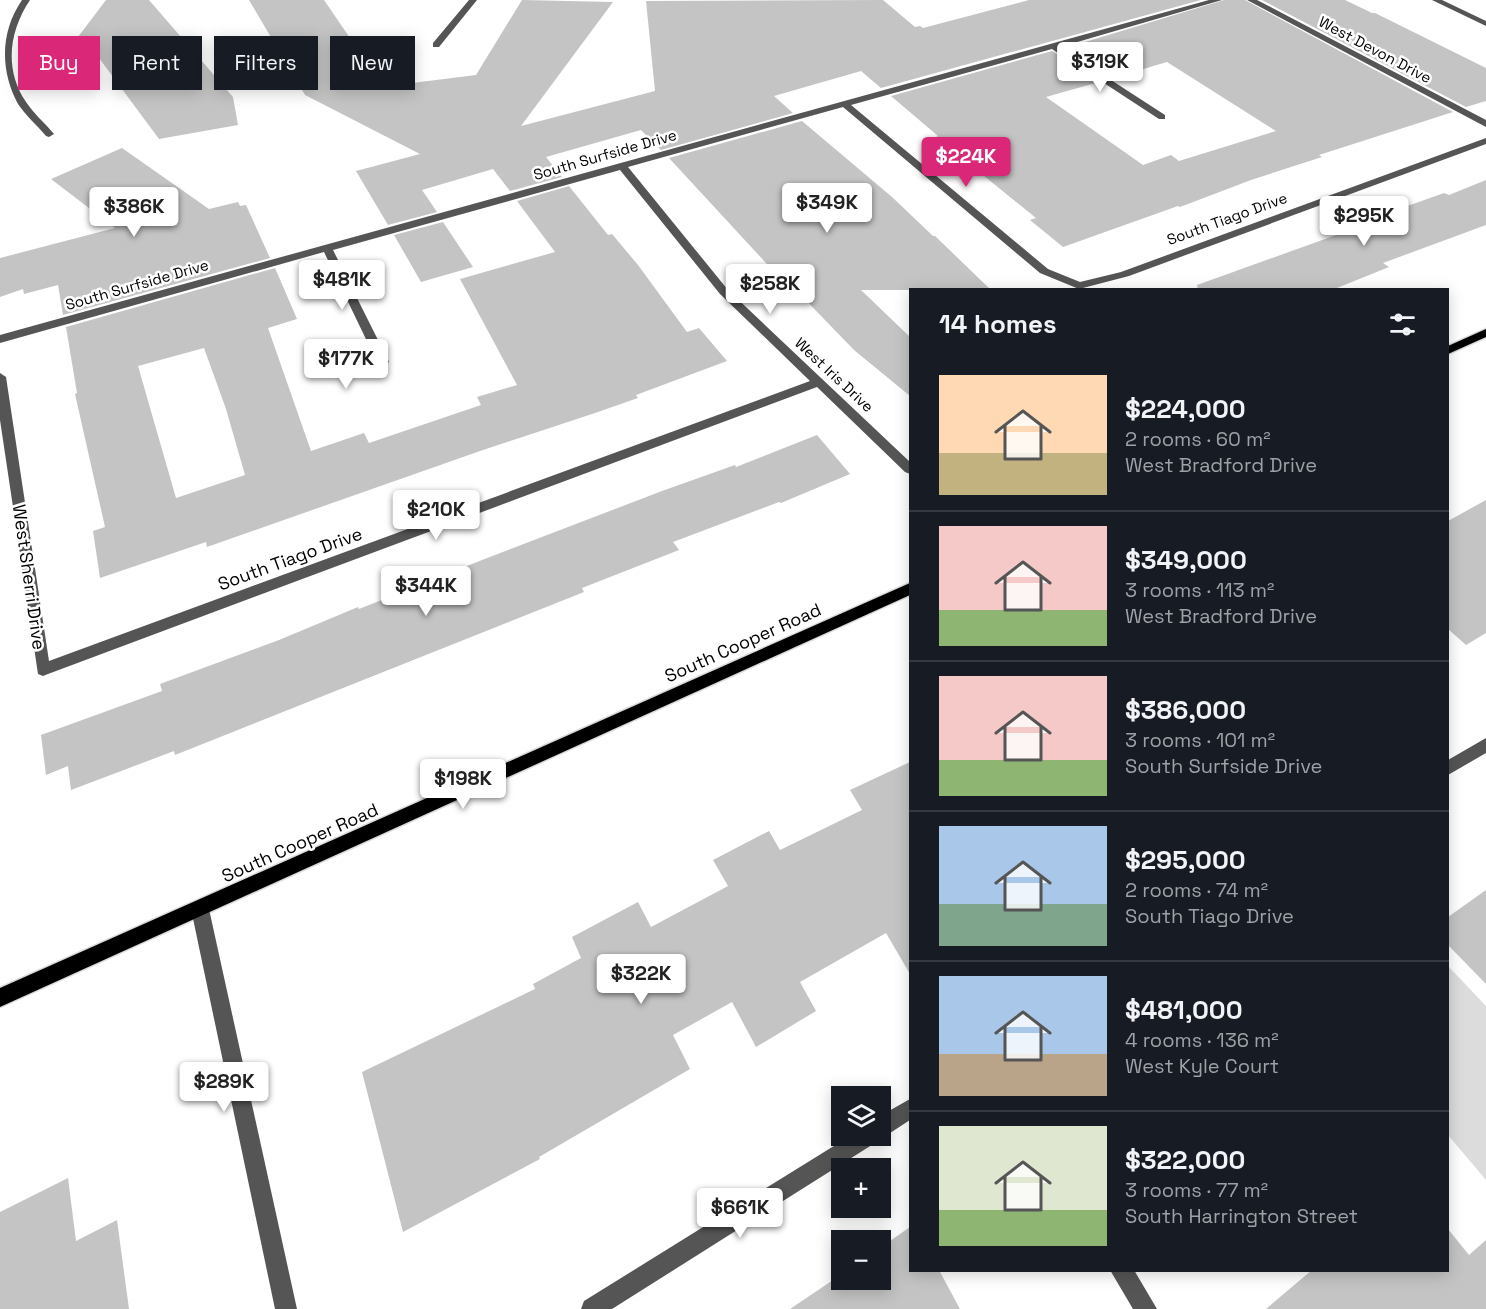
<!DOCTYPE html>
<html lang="en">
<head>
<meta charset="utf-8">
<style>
  :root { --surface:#171b24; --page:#242831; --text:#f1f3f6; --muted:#9ea1a6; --line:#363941; --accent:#db2777 }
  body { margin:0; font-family:"Space Grotesk",sans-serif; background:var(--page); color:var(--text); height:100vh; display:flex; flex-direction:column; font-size:22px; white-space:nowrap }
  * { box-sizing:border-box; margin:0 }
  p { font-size:20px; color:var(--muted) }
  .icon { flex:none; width:33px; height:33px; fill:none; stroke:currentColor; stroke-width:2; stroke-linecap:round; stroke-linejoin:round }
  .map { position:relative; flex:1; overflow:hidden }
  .sheet { position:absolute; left:909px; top:288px; width:540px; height:984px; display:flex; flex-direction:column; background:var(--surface); border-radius:0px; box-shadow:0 3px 15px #0003 }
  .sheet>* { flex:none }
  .hud { position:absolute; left:18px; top:36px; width:570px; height:54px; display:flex; gap:12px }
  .tools { position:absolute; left:831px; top:1086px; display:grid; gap:12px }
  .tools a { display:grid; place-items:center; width:60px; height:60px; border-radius:0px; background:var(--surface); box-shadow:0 3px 15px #0003; font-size:30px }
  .price { position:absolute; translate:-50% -51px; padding:0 14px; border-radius:6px; background:#fff; color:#222; font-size:20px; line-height:39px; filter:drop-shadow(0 2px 3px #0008) }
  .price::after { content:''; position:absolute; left:50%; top:36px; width:18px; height:14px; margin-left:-9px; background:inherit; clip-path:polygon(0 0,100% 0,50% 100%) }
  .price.on { background:var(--accent); color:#fff }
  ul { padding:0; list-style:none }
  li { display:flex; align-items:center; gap:18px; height:150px; padding:0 30px }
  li+li { border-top:2px solid var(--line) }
  li span { display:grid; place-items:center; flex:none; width:168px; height:120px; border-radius:0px; color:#555 }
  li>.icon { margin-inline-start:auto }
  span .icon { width:72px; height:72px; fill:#fffc; stroke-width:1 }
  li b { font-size:26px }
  h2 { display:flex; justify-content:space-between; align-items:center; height:72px; padding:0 30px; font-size:26px }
  .tag { padding:0 21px; border-radius:0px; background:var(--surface); box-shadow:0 3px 15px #0003; font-size:21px; line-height:54px }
  .tag.on { background:var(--accent); color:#fff }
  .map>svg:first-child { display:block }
  .green { fill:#dcdcdc }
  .building { fill:#c4c4c4; fill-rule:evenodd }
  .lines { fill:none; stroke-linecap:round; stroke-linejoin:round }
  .major-casing { stroke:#dbdbdb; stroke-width:3 }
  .minor { fill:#555; fill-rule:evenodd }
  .major { fill:#000; fill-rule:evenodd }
  .labels { text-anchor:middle; stroke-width:5; stroke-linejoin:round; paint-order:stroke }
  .far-street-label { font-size:15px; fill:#000; stroke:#fff }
  .street-label { font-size:18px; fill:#000; stroke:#fff }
</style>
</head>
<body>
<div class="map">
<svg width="1486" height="1309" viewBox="0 0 1486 1309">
  <rect width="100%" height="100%" fill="#fff"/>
  <!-- green -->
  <path class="green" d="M1448,966L1486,1006V1180L1448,1135Z"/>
  <!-- building -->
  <path class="building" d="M106,0H149L233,97L238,125L159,139L99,58L56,66Z
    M249,0H324L376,76L396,85L476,75L522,0L613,2L521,126L655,91L646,1L883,0L915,27L920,26L923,28L1029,0H1201L881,88L861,71L774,96L793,113L661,150L641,130L546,157L562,177L510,191L493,169L422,190L437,212L388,225L356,171L420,154L305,95Z
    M1224,0H1245L1453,112L1319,155L1322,157L1251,180L1180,207L1178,206L1063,247L1030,220L1036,218L936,137L938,136L891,96L1052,51L1099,82L1046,97L1143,165L1171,155L1179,161L1276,131L1167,62L1113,78L1065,48Z
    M1262,0H1345L1372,13H1375L1486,68V101L1466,107Z
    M802,121L892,197L933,236H935L991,290H861L910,337V396L854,350L794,288L790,289L669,158Z
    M122,148L209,209L238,202L240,206L246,205L270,258L63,315L58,285L24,294L23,289L0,297V258L115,228L51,179Z
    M1486,180V225L1383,263L1389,267L1332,290H1198L1197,285L1403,211L1399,209L1444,193L1449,195Z
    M569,186L608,235L612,234L638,265L687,332L699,328L727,361L636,395L638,398L595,413L483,450L207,547L206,542L100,578L93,531L105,527L75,394L77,393L66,327L275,268L297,319L268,328L311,451L364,433L369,443L481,405L477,397L517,385L460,279L555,252L517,201ZM204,348L226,409L245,475L176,498L138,366Z
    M443,222L473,267L421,282L394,235Z
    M817,435L850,474L781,503L779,502L673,542L679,550L582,588L584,592L175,755L174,751L71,790L68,766L46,775L41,735L162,691L160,684L279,640L358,607L359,609L482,560L662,491L735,465L736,467Z
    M1486,500V633L1466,645L1448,629V521Z
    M910,762V974L886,933L800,982L816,1011L756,1047L732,1002L673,1035L690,1069L539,1157L540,1159L403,1232L362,1072L535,989L533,984L581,958L572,937L638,902L651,927L728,886L713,860L769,831L780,850L862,810L850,790Z
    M1486,890V984L1448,945V917Z
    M68,1178L76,1241L117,1220L129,1309H0V1212Z
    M910,1227V1270H939L960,1309H790L842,1274V1280H880V1248Z
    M1448,1229L1469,1255L1486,1240V1309H1266L1312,1270H1448Z"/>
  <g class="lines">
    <!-- major casing -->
    <g class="major-casing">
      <path id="major" d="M1486,329V337L1448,354V346Z
        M910,583V595L0,1007V988Z"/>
    </g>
    <!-- minor -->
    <path class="minor" d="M22,0H30C9,31 4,70 26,102C34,114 45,123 54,134L49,137L46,136C37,125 26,116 18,104C0,71 0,32 22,0Z
      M469,0H477L439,47H433V43Z
      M1209,0H1222L1060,47L1165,115V119H1159L1052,49L851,105L1048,269L1080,282L1121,272L1486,138V144L1129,276L1079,289L1040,273L843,107L628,167L728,290L910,462V474L905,472L817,387L48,674L43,676L38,674L0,420V373L6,377L49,661L810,381L720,294L620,170L333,250L389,362L383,366L377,362L324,252L0,343V335Z
      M1247,0H1257L1486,120V127Z
      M1432,0H1442L1486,21V26Z
      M1486,738V753L1448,775V760Z
      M200,900L206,903L209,909L297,1309H275L191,909L194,903Z
      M910,1099V1120L887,1135L878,1137L875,1143L612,1309H581L584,1301L850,1136H880V1116Z
      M1110,1270H1134L1157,1309H1133Z"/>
    <!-- major -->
    <use href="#major" class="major"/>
  </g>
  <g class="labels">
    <!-- far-street labels -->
    <g class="far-street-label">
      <text transform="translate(1375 50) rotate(28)" y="5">West Devon Drive</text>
      <text transform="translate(605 155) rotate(-16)" y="5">South Surfside Drive</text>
      <text transform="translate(1227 219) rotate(-20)" y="5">South Tiago Drive</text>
      <text transform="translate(137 285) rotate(-16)" y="5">South Surfside Drive</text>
      <text transform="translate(834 375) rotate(43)" y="5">West Iris Drive</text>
    </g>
    <!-- street labels -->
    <g class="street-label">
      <text transform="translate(290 559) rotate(-20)" y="6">South Tiago Drive</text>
      <text transform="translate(29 577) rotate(82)" y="6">West Sherri Drive</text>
      <text transform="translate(743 643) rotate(-24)" y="6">South Cooper Road</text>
      <text transform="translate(300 843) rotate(-24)" y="6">South Cooper Road</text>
    </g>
  </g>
</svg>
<div class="tools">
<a><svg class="icon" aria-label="layers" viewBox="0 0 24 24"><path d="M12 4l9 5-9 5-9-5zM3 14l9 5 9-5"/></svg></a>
<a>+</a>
<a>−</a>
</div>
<b class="price" style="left:1100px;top:93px">$319K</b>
<b class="price on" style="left:966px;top:188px">$224K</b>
<b class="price" style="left:827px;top:234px">$349K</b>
<b class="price" style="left:134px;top:238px">$386K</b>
<b class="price" style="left:1364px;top:247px">$295K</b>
<b class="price" style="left:342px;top:311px">$481K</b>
<b class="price" style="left:770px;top:315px">$258K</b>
<b class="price" style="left:346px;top:390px">$177K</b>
<b class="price" style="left:436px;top:541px">$210K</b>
<b class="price" style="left:426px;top:617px">$344K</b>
<b class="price" style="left:463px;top:810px">$198K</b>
<b class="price" style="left:641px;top:1005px">$322K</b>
<b class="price" style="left:224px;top:1113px">$289K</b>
<b class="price" style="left:740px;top:1239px">$661K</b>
<div class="hud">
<a class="tag on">Buy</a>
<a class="tag">Rent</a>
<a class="tag">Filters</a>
<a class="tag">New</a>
</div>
<section class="sheet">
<h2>14 homes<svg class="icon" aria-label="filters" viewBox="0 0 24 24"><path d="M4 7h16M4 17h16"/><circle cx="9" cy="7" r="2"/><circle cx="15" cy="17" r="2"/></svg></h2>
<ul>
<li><span style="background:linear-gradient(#ffd9b3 65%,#c2b280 0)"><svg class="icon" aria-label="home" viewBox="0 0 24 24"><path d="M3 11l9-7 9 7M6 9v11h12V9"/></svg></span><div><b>$224,000</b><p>2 rooms · 60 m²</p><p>West Bradford Drive</p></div></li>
<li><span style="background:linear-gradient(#f6c9c9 70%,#8fb573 0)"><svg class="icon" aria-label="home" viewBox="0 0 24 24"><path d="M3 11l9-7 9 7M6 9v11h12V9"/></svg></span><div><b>$349,000</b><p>3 rooms · 113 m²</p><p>West Bradford Drive</p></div></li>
<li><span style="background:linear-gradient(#f6c9c9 70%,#8fb573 0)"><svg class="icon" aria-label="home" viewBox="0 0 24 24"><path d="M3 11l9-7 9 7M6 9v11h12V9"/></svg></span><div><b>$386,000</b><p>3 rooms · 101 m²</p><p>South Surfside Drive</p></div></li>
<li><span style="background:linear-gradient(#a9c7e8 65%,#7fa58c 0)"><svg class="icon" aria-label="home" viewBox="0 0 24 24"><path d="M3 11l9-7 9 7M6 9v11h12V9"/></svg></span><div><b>$295,000</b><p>2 rooms · 74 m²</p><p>South Tiago Drive</p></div></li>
<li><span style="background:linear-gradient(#a9c7e8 65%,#b9a48a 0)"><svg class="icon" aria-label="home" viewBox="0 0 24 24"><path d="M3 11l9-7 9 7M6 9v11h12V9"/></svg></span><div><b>$481,000</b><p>4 rooms · 136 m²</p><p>West Kyle Court</p></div></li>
<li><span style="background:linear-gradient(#dfe7d0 70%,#8fb573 0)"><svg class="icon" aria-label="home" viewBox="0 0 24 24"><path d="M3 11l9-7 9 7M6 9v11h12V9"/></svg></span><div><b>$322,000</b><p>3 rooms · 77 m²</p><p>South Harrington Street</p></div></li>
</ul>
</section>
</div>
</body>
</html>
